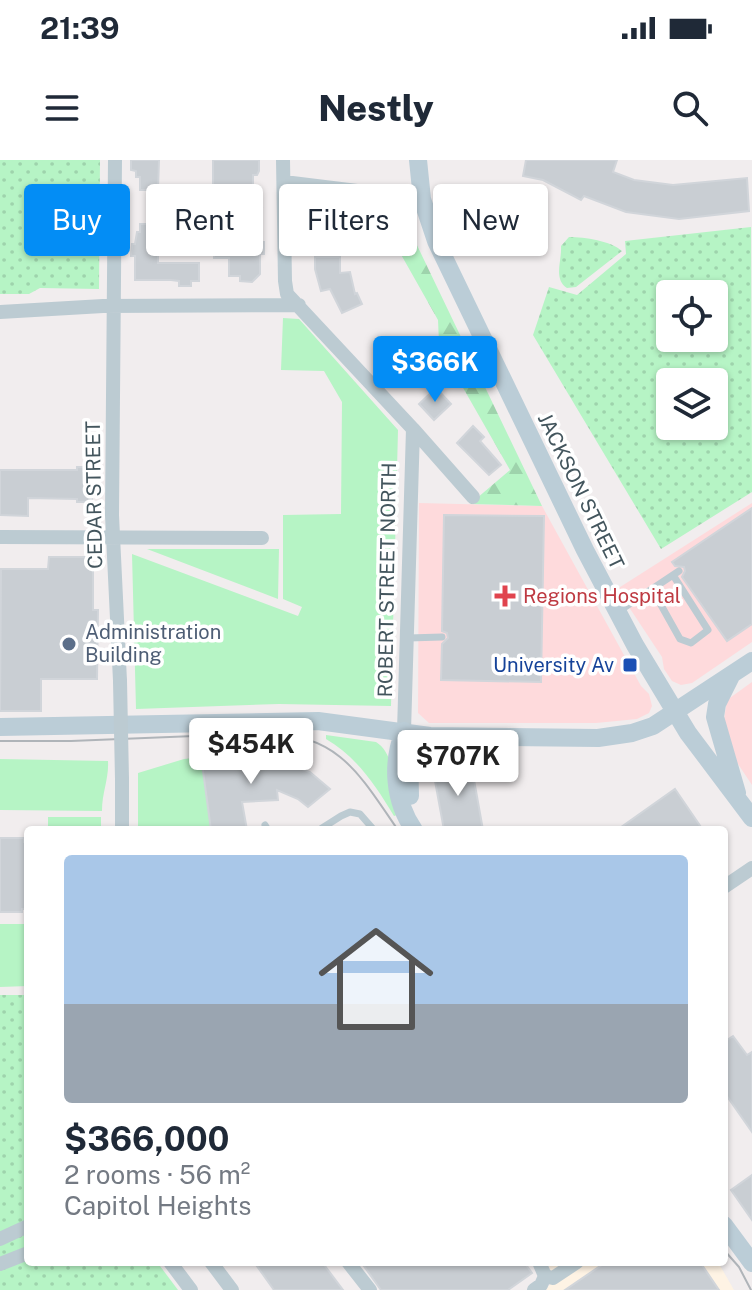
<!DOCTYPE html>
<html lang="en">
<head>
<meta charset="utf-8">
<style>
  :root { --surface:#fff; --page:#f6f6f7; --text:#1f2937; --muted:#747a83; --accent:#038df5 }
  body { margin:0; font-family:"Public Sans",sans-serif; background:var(--page); color:var(--text); height:100vh; display:flex; flex-direction:column; font-size:30px; white-space:nowrap }
  * { box-sizing:border-box; margin:0 }
  p { font-size:26px; color:var(--muted) }
  .icon { flex:none; width:44px; height:44px; fill:none; stroke:currentColor; stroke-width:2; stroke-linecap:round; stroke-linejoin:round }
  .map { position:relative; flex:1; overflow:hidden }
  .side { position:absolute; left:24px; top:666px; width:704px; height:440px; display:flex; flex-direction:column; background:var(--surface); border-radius:8px; box-shadow:0 2px 6px #0004 }
  .side>* { flex:none }
  .guide { position:absolute; left:24px; top:24px; width:704px; height:72px; display:flex; gap:16px }
  .fabs { position:absolute; left:656px; top:120px; display:grid; gap:16px }
  .fabs a { display:grid; place-items:center; width:72px; height:72px; border-radius:8px; background:var(--surface); box-shadow:0 2px 6px #0004; font-size:40px }
  .price { position:absolute; translate:-50% -68px; padding:0 18px; border-radius:8px; background:#fff; color:#222; font-size:26px; line-height:52px; filter:drop-shadow(0 2px 4px #0008) }
  .price::after { content:''; position:absolute; left:50%; top:48px; width:24px; height:18px; margin-left:-12px; background:inherit; clip-path:polygon(0 0,100% 0,50% 100%) }
  .price.current { background:var(--accent); color:#fff }
  ul { padding:0; list-style:none }
  li { display:grid; align-content:center; gap:16px; height:424px; padding:0 40px }
  li span { display:grid; place-items:center; height:248px; border-radius:8px; color:#555 }
  li>.icon { margin-inline-start:auto }
  span .icon { width:144px; height:144px; fill:#fffc; stroke-width:1 }
  li b { font-size:34px }
  .tag { padding:0 28px; border-radius:8px; background:var(--surface); box-shadow:0 2px 6px #0004; font-size:28px; line-height:72px }
  .tag.current { background:var(--accent); color:#fff }
  .status { display:flex; justify-content:space-between; align-items:center; height:56px; padding:0 40px; background:var(--surface); direction:ltr }
  .status svg { height:22px; fill:currentColor }
  header { display:flex; justify-content:space-between; align-items:center; height:104px; padding:0 40px; background:var(--surface); font-size:36px; font-weight:800 }
  .map>svg:first-child { display:block }
  .commercial { fill:#fef3e4 }
  .medical { fill:#fedadc }
  .green { fill:#b6f4c5 }
  .forest { fill:url(#forest-firs) }
  .park { fill:url(#park-dots); fill-rule:evenodd }
  .building { fill:#c9ced3; stroke:#d1d5da; stroke-width:2 }
  .lines { fill:none; stroke-linecap:round; stroke-linejoin:round }
  .lane { stroke:#bccbd2; stroke-width:7 }
  .street { stroke:#bccbd2; stroke-width:14 }
  .secondary { stroke:#bbcdd7; stroke-width:18 }
  .tram { stroke:#afb4b9; stroke-width:2 }
  .street-bridge { stroke:#bccbd2; stroke-width:14 }
  .health-dot { fill:#e0444e; stroke:#fff; stroke-width:3 }
  .service-dot { fill:#5c6f8a; stroke:#fff; stroke-width:3 }
  .transit-dot { fill:#1a4fb4; stroke:#fff; stroke-width:3 }
  .labels { text-anchor:middle; stroke-width:7; stroke-linejoin:round; paint-order:stroke }
  .street-label { font-size:20px; fill:#43555d; stroke:#fff }
  .health-label { font-size:20px; fill:#be3a42; stroke:#fff; text-anchor:start }
  .service-label { font-size:20px; fill:#4e5e75; stroke:#fff; text-anchor:start }
  .transit-label { font-size:20px; fill:#164399; stroke:#fff; text-anchor:end }
</style>
</head>
<body>
<div class="status"><b>21:39</b><svg viewBox="0 0 49 12"><path d="M0 12V9h3v3zM5 12V6h3v6zM10 12V3h3v9zM15 12V0h3v12zM26 1h20v11H26zM47 4h2v5h-2z"/></svg></div>
<header><svg class="icon" aria-label="menu" viewBox="0 0 24 24"><path d="M4 6h16M4 12h16M4 18h16"/></svg>Nestly<svg class="icon" aria-label="search" viewBox="0 0 24 24"><circle cx="10" cy="10" r="6"/><path d="M15 15l6 6"/></svg></header>
<div class="map">
<svg width="752" height="1130" viewBox="0 0 752 1130">
  <defs>
    <pattern id="forest-firs" width="22" height="20" patternUnits="userSpaceOnUse" patternTransform="scale(2)"><rect width="22" height="20" fill="#b6f4c5"/><path d="M5 1l3.5 6h-7zM16 11l3.5 6h-7z" fill="#9ed3ac"/></pattern>
    <pattern id="park-dots" width="8" height="8" patternUnits="userSpaceOnUse" patternTransform="scale(2)"><rect width="8" height="8" fill="#b6f4c5"/><path d="M2 2h.1M6 6h.1" fill="none" stroke="#9ed3ac" stroke-width="1.8" stroke-linecap="round"/></pattern>
  </defs>
  <rect width="100%" height="100%" fill="#f1edee"/>
  <!-- commercial -->
  <path class="commercial" d="M547,1102H718L734,1130H546L551,1123V1111Z"/>
  <!-- medical -->
  <path class="medical" d="M419,343L542,346L641,526L649,534L652,546L649,553L637,559L596,563H429L418,553Z
    M752,343V482L692,523L681,525L672,521L664,509L662,497L617,429Z
    M752,522V625L732,595L723,566L727,540Z"/>
  <!-- green -->
  <path class="green" d="M283,158L299,159L398,270L391,546L279,544L136,549L132,394L298,456L302,447L283,439V355L341,354L342,242L324,211L281,210Z
    M147,389H279L278,439Z
    M326,575L376,582C397,595 394,633 397,655L394,656C376,626 357,597 326,579Z
    M202,597L211,670H138V613L184,599Z
    M0,599L108,601C109,619 102,632 102,651L0,650Z
    M48,657H101V670H48Z
    M0,764H28V826L0,827Z"/>
  <!-- forest -->
  <path class="forest" d="M377,52L403,56L542,346L470,344L510,310L446,198L439,183L438,160Z"/>
  <!-- park -->
  <path class="park" d="M0,0H100L99,129L40,128L29,134H0Z
    M751,67L752,332L661,389L533,175L549,127L577,135L626,94L625,81ZM714,134V178H670V134ZM714,222V266H670V222Z
    M569,77C585,77 611,81 622,91L576,127L567,128C553,119 562,101 561,86Z
    M0,835H28V1102H157L178,1130H0Z"/>
  <!-- building -->
  <path class="building" d="M131,0H159L158,30H140V17H136V11L131,10Z
    M213,0H259V11L257,15H253V41H258V48H262L259,82H264V94H260V114L252,122L240,121V116H229V98H214V75H237V38H213Z
    M526,0H617L613,12L634,20L673,25L747,18L749,51L679,59L626,52L584,36L581,40L543,20L523,16Z
    M209,37V63H163V38Z
    M314,47H327V52L340,51L341,68H336L335,79L311,81L310,53H314Z
    M140,64H158V103H199V121H191V126H179V121L171,120H135V96H131L132,84H135L137,72H140Z
    M315,97H340V113L350,112L355,134L357,133L362,144L342,153L330,129L321,131L315,109Z
    M436,228L451,244L434,260L419,244Z
    M473,266L484,277L480,281L501,305L489,315L457,283Z
    M77,307H92V342H77V339L28,338V356L0,355V310H77Z
    M752,348V464L727,481L682,417L685,411L684,407L675,406L672,402Z
    M444,355L544,356L541,522L441,520L442,484L448,478L447,473L442,471Z
    M49,397H93V450H98L97,519H41V551H0L1,409H48Z
    M261,592V604L300,608L310,612L330,629L308,647L298,639L277,630L278,640L242,642L247,670H211L201,596Z
    M471,603L483,670H444L433,610Z
    M675,629L703,670H617Z
    M0,678H24V682H28V749H22V752H0Z
    M733,876L747,895L752,892V972L724,932V882Z
    M752,1015V1060L731,1030Z
    M254,1102H322L343,1130H274Z
    M361,1102H524L532,1113L508,1130H381Z
    M606,1102H700L719,1130H565Z"/>
  <g class="lines">
    <!-- lane -->
    <path class="lane" d="M652,429L680,479L691,483L708,470L673,415
      M619,451L679,411
      M408,478L442,477
      M265,665L268,670
      M319,670L341,656L350,652L360,654L374,670"/>
    <!-- street -->
    <path class="street" d="M115,0L112,355L120,521
      M283,0L285,121L287,134L413,269L473,337
      M284,22L422,39
      M0,152L103,146L299,145
      M0,377L262,378
      M404,571L413,269
      M122,619V670
      M724,727L752,708
      M0,1079L28,1066
      M170,1102L191,1130
      M211,1102L232,1130
      M348,1102L370,1130
      M539,1102L545,1116
      M0,1104L28,1093
      M545,1116L553,1118L577,1102
      M534,1130L541,1125L545,1116"/>
    <!-- secondary -->
    <path class="secondary" d="M418,0L422,39L436,81L585,390L635,485L688,573L752,658
      M732,514L717,544L715,557L737,633
      M0,567L318,561L430,576L598,578L632,573L653,566L752,501
      M404,571C391,604 394,641 414,670
      M404,571L409,590L410,636
      M724,1065L752,1103"/>
    <!-- tram -->
    <path class="tram" d="M0,581H71L266,573C339,574 360,615 398,670
      M724,1090L739,1107L751,1130"/>
    <!-- street-bridge -->
    <path class="street-bridge" d="M120,521L122,619"/>
  </g>
  <!-- markers -->
  <path class="health-dot" d="M501 424h8v8h8v8h-8v8h-8v-8h-8v-8h8z"/>
  <circle class="service-dot" cx="69" cy="484" r="8"/>
  <rect class="transit-dot" x="622" y="497" width="16" height="16" rx="4"/>
  <g class="labels">
    <!-- street labels -->
    <g class="street-label">
      <text transform="translate(581 331) rotate(64)" y="7">JACKSON STREET</text>
      <text transform="translate(94 335) rotate(-91)" y="7">CEDAR STREET</text>
      <text transform="translate(387 420) rotate(-89)" y="7">ROBERT STREET NORTH</text>
    </g>
    <!-- health labels -->
    <g class="health-label">
      <text x="523" y="443">Regions Hospital</text>
    </g>
    <!-- service labels -->
    <g class="service-label">
      <text x="85" y="479">Administration<tspan x="85" dy="23">Building</tspan></text>
    </g>
    <!-- transit labels -->
    <g class="transit-label">
      <text x="614" y="512">University Av</text>
    </g>
  </g>
</svg>
<div class="fabs">
<a><svg class="icon" aria-label="locate" viewBox="0 0 24 24"><circle cx="12" cy="12" r="6"/><path d="M12 2v4M12 18v4M2 12h4M18 12h4"/></svg></a>
<a><svg class="icon" aria-label="layers" viewBox="0 0 24 24"><path d="M12 4l9 5-9 5-9-5zM3 14l9 5 9-5"/></svg></a>
</div>
<b class="price current" style="left:435px;top:244px">$366K</b>
<b class="price" style="left:251px;top:626px">$454K</b>
<b class="price" style="left:458px;top:638px">$707K</b>
<div class="guide">
<a class="tag current">Buy</a>
<a class="tag">Rent</a>
<a class="tag">Filters</a>
<a class="tag">New</a>
</div>
<section class="side">
<ul>
<li><span style="background:linear-gradient(#a9c7e8 60%,#9aa5b1 0)"><svg class="icon" aria-label="home" viewBox="0 0 24 24"><path d="M3 11l9-7 9 7M6 9v11h12V9"/></svg></span><div><b>$366,000</b><p>2 rooms · 56 m²</p><p>Capitol Heights</p></div></li>
</ul>
</section>
</div>
</body>
</html>
